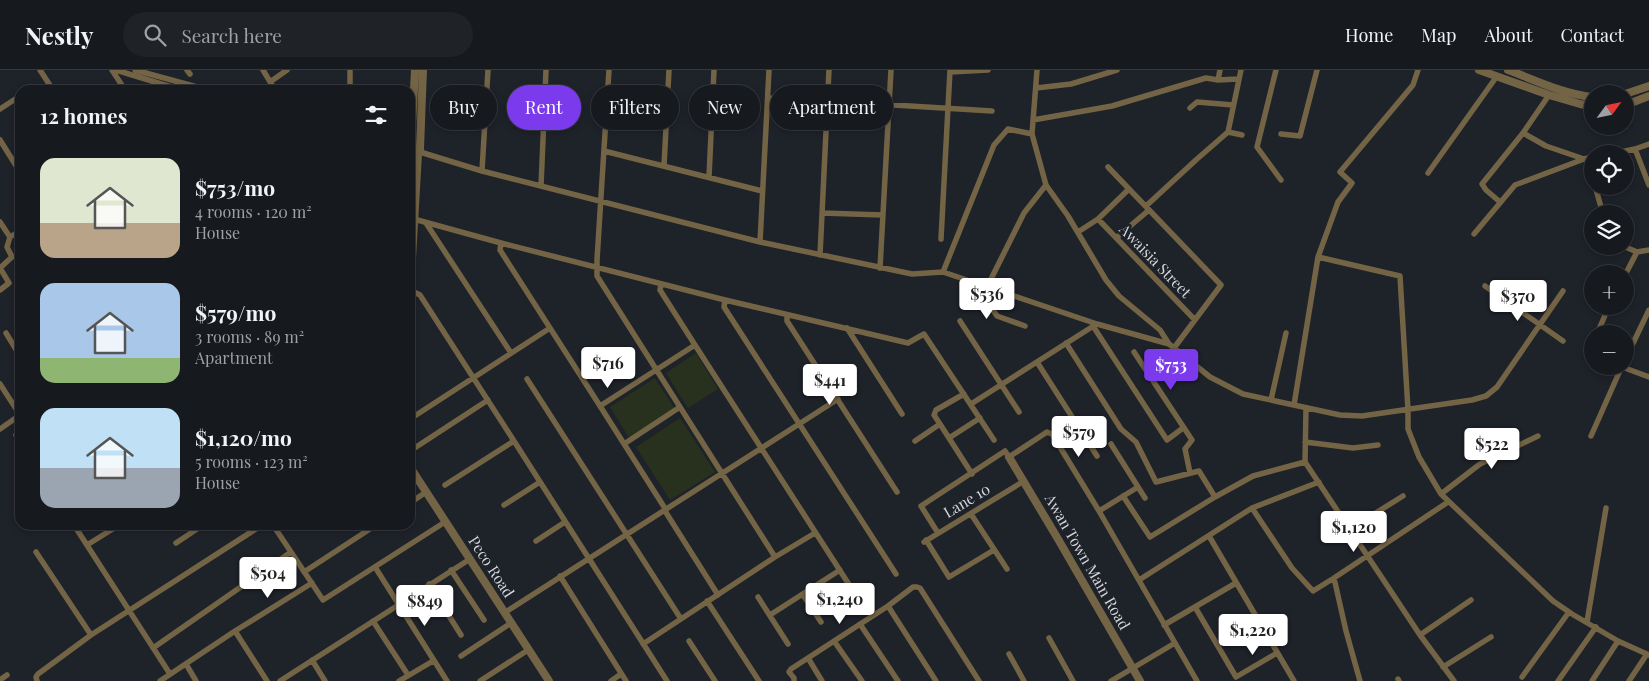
<!DOCTYPE html>
<html lang="en">
<head>
<meta charset="utf-8">
<style>
  :root { --surface:#161a1f; --page:#1f2328; --text:#f1f3f6; --muted:#9ea1a4; --line:#35383d; --accent:#7c3aed }
  body { margin:0; font-family:"Playfair Display",serif; background:var(--page); color:var(--text); height:100vh; display:flex; flex-direction:column; font-size:19px; white-space:nowrap }
  * { box-sizing:border-box; margin:0 }
  p { font-size:16px; color:var(--muted) }
  .icon { flex:none; width:28px; height:28px; fill:none; stroke:currentColor; stroke-width:2; stroke-linecap:round; stroke-linejoin:round }
  .map { position:relative; flex:1; overflow:hidden }
  .sheet { position:absolute; left:15px; top:15px; width:400px; height:445px; display:flex; flex-direction:column; background:var(--surface); border-radius:15px; box-shadow:0 2px 8px #0003,0 0 0 1px var(--line) }
  .sheet>* { flex:none }
  .guide { position:absolute; left:430px; top:15px; width:475px; height:45px; display:flex; gap:10px }
  .needle { width:32px; rotate:57deg }
  .tools { position:absolute; left:1584px; top:15px; display:grid; gap:10px }
  .tools a { display:grid; place-items:center; width:50px; height:50px; border-radius:50%; background:var(--surface); box-shadow:0 2px 8px #0003,0 0 0 1px var(--line); font-size:25px }
  .price { position:absolute; translate:-50% -42px; padding:0 11px; border-radius:5px; background:#fff; color:#222; font-size:16px; line-height:32px; filter:drop-shadow(0 1px 2px #0008) }
  .price::after { content:''; position:absolute; left:50%; top:30px; width:15px; height:11px; margin-left:-8px; background:inherit; clip-path:polygon(0 0,100% 0,50% 100%) }
  .price.active { background:var(--accent); color:#fff }
  ul { padding:0; list-style:none }
  li { display:flex; align-items:center; gap:15px; height:125px; padding:0 25px }
  li span { display:grid; place-items:center; flex:none; width:140px; height:100px; border-radius:15px; color:#555 }
  li>.icon { margin-inline-start:auto }
  span .icon { width:60px; height:60px; fill:#fffc; stroke-width:1 }
  li b { font-size:21px }
  h2 { display:flex; justify-content:space-between; align-items:center; height:60px; padding:0 25px; font-size:21px }
  .tag { padding:0 18px; border-radius:22px; background:var(--surface); box-shadow:0 2px 8px #0003,0 0 0 1px var(--line); font-size:18px; line-height:45px }
  .tag.active { background:var(--accent); color:#fff }
  header { display:flex; align-items:center; gap:30px; box-sizing:border-box; height:70px; padding:0 25px; background:var(--surface); border-bottom:1px solid var(--line) }
  header strong { font-size:24px }
  nav { display:flex; gap:28px; margin-inline-start:auto; font-size:18px }
  .search { width:350px; height:45px; background:var(--page); display:flex; align-items:center; gap:12px; box-sizing:border-box; padding:0 18px; border-radius:28px; color:var(--muted); font-size:19px }
  .map>svg:first-child { display:block }
  .green { fill:#27311e }
  .lines { fill:none; stroke-linecap:round; stroke-linejoin:round }
  .minor { stroke:#746446; stroke-width:5.5 }
  .tertiary { stroke:#746446; stroke-width:8 }
  .labels { text-anchor:middle; stroke-width:5; stroke-linejoin:round; paint-order:stroke }
  .street-label { font-size:15px; fill:#d6d8dd; stroke:#1e2229 }
</style>
</head>
<body>
<header>
<strong>Nestly</strong>
<div class="search"><svg class="icon" aria-label="search" viewBox="0 0 24 24"><circle cx="10" cy="10" r="6"/><path d="M15 15l6 6"/></svg>Search here</div>
<nav><a>Home</a><a>Map</a><a>About</a><a>Contact</a></nav>
</header>
<div class="map">
<svg width="1649" height="611" viewBox="0 0 1649 611">
  <rect width="100%" height="100%" fill="#1e2229"/>
  <!-- green -->
  <path class="green" d="M696,283L718,319L688,338L666,303Z
    M655,308L675,339L629,368L610,337Z
    M680,348L715,402L670,430L636,377Z"/>
  <g class="lines">
    <!-- minor -->
    <path class="minor" d="M40,0L53,20
      M112,0L125,20
      M116,0L181,20
      M135,0L208,20
      M187,0L190,4
      M263,0L275,20
      M609,0L597,190V206L775,487
      M1037,0L1032,64L1046,115L1068,146L1106,210L1119,226L1160,260L1169,274
      M1276,0L1257,77L1281,110
      M950,2L988,0
      M1218,10L1220,0
      M270,12L287,0
      M1036,18L1071,14L1117,0
      M350,20V0
      M768,28L828,31L992,41
      M1190,38L1197,32L1233,35
      M0,39L20,26
      M1033,50L1112,36L1206,8L1218,10L1238,9
      M1228,62L1242,65
      M1523,63L1546,76L1584,89L1592,87
      M1281,64L1300,66L1317,0
      M0,70L20,102
      M1635,79L1649,115
      M604,81L762,121
      M420,82L482,101L760,172L912,204L943,202L1097,254L1169,274L1210,307L1243,324L1340,345L1362,346L1472,330L1486,326L1497,317L1563,221
      M1611,84L1635,79L1649,74
      M1588,88L1592,108
      M664,96L669,0
      M1108,97L1221,215L1174,278
      M482,101L488,0
      M1428,103L1497,6
      M709,107L714,0
      M541,116L546,0
      M1595,116L1603,144
      M1500,132L1486,120L1482,114L1523,63L1549,25
      M1146,136L1197,89L1228,62L1241,0
      M822,143L883,145
      M410,148L501,173L725,230L908,273L924,264L994,370
      M1098,149L1195,250
      M0,152L10,167L20,161
      M426,153L511,283
      M1078,162L1098,149L1129,119
      M1474,164L1515,115L1584,89
      M1116,168L1149,140
      M941,169L950,0
      M760,172L769,0
      M501,173L500,180L600,336
      M1623,176L1637,182L1649,180
      M820,185L829,0
      M1318,187L1400,206L1408,340V359L1419,387L1441,424L1553,531L1572,544L1618,571L1649,585
      M880,198L891,0
      M943,202L994,75L1008,59L1032,64
      M1625,205L1637,182
      M661,214L660,220L695,275L600,336L666,440
      M1485,216L1563,271
      M0,220L9,213L0,198L12,187L7,177L10,167
      M410,220L420,225L514,371L667,611
      M725,230L724,237L896,504
      M787,246V251L897,422
      M960,251L1019,342
      M1025,256L997,246L985,229L987,217L1024,143L1046,115
      M1093,256L1167,370L1183,358
      M847,258L902,344
      M6,263L20,286
      M1597,264L1609,236
      M1066,273L1121,359L1136,372L1156,412L1199,401L1215,427
      M695,275L857,527
      M1134,282L1192,370L1185,379L1190,403
      M1625,290L1649,240
      M1037,292L1097,386
      M1622,297L1649,307
      M527,309L681,549
      M0,314L20,345L0,359
      M1271,330L1286,263
      M971,334L1095,255
      M1294,335L1318,187L1338,132L1352,113L1340,102L1413,15L1418,0
      M1306,338L1305,392L1420,565L1454,611
      M410,349L550,258
      M940,354L972,404
      M16,365L20,372
      M1591,366L1622,296
      M949,368L980,348
      M915,371L940,354L934,345L936,340L964,324
      M1305,372L1353,378L1378,375
      M624,374L680,337
      M1111,374L1145,428
      M410,381L488,330
      M445,415L514,371
      M1441,424L1480,394L1538,366
      M1123,426L1150,467L1215,427L1253,406L1305,392
      M410,433L426,422
      M504,435L540,412
      M1252,438L1292,498L1313,521L1334,508L1448,432
      M665,441L718,525
      M1099,441L1138,417
      M971,444L1007,499
      M74,455L170,604
      M273,455L323,530L445,452
      M1350,459L1403,426
      M938,463L921,436L1005,381L1009,387L1047,362L1052,364L1099,441L1197,611
      M1209,466L1294,611
      M926,470L949,507L994,480
      M536,471L565,452
      M924,472L1024,411
      M176,473L203,455
      M87,475L119,455
      M36,482L91,565
      M375,497L447,611
      M451,500L484,550
      M304,502L376,455
      M560,506L626,611
      M1334,508L1346,561L1360,611
      M1139,510L1252,438L1319,412
      M429,514L461,565
      M803,525L821,552
      M758,527L788,574
      M707,531L759,611
      M888,536L936,611
      M1195,537L1236,607L1277,583
      M504,543L838,329
      M770,545L840,500
      M373,551L408,605
      M1587,552L1606,438
      M860,554L898,611
      M1164,555L1236,513
      M235,561L267,611
      M1420,565L1471,530
      M1049,568L1073,611
      M689,571L715,611
      M834,571L862,611
      M643,574L775,487L815,463
      M153,578L291,482
      M1009,584L1024,611
      M461,586L511,553
      M808,588L822,611
      M312,590L325,611
      M186,594L196,611
      M1443,597L1491,567
      M1522,607L1569,542
      M1398,609L1399,611
      M0,610L7,605
      M37,611L36,607L38,604L91,565L262,455
      M160,611L235,561L312,513
      M280,611L470,489
      M399,611L433,591
      M480,611L528,580
      M611,611L621,604
      M794,611V608L789,602L791,599L888,536L913,517H917L920,518L979,611
      M1111,611L1175,573
      M1558,611L1596,557
      M1592,611L1618,571
      M1629,611L1647,584"/>
    <!-- tertiary -->
    <path class="tertiary" d="M1479,0L1549,25L1580,34L1592,36
      M1508,0C1535,10 1563,24 1592,27
      M1625,24L1649,16
      M1625,33H1631L1649,26
      M411,75L415,0
      M420,78L423,0
      M410,84L415,86L418,84L420,80
      M410,97L411,85
      M410,223L418,84
      M1009,387L1058,469L1140,611
      M410,397L549,611"/>
  </g>
  <g class="labels">
    <!-- street labels -->
    <g class="street-label">
      <text transform="translate(1155 191) rotate(46)" y="5">Awaisia Street</text>
      <text transform="translate(967 431) rotate(-31)" y="5">Lane 10</text>
      <text transform="translate(1087 492) rotate(60)" y="5">Awan Town Main Road</text>
      <text transform="translate(491 497) rotate(57)" y="5">Peco Road</text>
    </g>
  </g>
</svg>
<div class="tools">
<a><svg class="needle" viewBox="-14 -14 28 28"><path d="M0-13l5 13h-10z" fill="#e53935"/><path d="M0 13l5-13h-10z" fill="#9ea1a4"/></svg></a>
<a><svg class="icon" aria-label="locate" viewBox="0 0 24 24"><circle cx="12" cy="12" r="6"/><path d="M12 2v4M12 18v4M2 12h4M18 12h4"/></svg></a>
<a><svg class="icon" aria-label="layers" viewBox="0 0 24 24"><path d="M12 4l9 5-9 5-9-5zM3 14l9 5 9-5"/></svg></a>
<a>+</a>
<a>−</a>
</div>
<b class="price" style="left:987px;top:250px">$536</b>
<b class="price" style="left:1518px;top:252px">$370</b>
<b class="price" style="left:608px;top:319px">$716</b>
<b class="price active" style="left:1171px;top:321px">$753</b>
<b class="price" style="left:830px;top:336px">$441</b>
<b class="price" style="left:1079px;top:388px">$579</b>
<b class="price" style="left:1492px;top:400px">$522</b>
<b class="price" style="left:1354px;top:483px">$1,120</b>
<b class="price" style="left:268px;top:529px">$504</b>
<b class="price" style="left:840px;top:555px">$1,240</b>
<b class="price" style="left:425px;top:557px">$849</b>
<b class="price" style="left:1253px;top:586px">$1,220</b>
<div class="guide">
<a class="tag">Buy</a>
<a class="tag active">Rent</a>
<a class="tag">Filters</a>
<a class="tag">New</a>
<a class="tag">Apartment</a>
</div>
<section class="sheet">
<h2>12 homes<svg class="icon" aria-label="filters" viewBox="0 0 24 24"><path d="M4 7h16M4 17h16"/><circle cx="9" cy="7" r="2"/><circle cx="15" cy="17" r="2"/></svg></h2>
<ul>
<li><span style="background:linear-gradient(#dfe7d0 65%,#b9a48a 0)"><svg class="icon" aria-label="home" viewBox="0 0 24 24"><path d="M3 11l9-7 9 7M6 9v11h12V9"/></svg></span><div><b>$753/mo</b><p>4 rooms · 120 m²</p><p>House</p></div></li>
<li><span style="background:linear-gradient(#a9c7e8 75%,#8fb573 0)"><svg class="icon" aria-label="home" viewBox="0 0 24 24"><path d="M3 11l9-7 9 7M6 9v11h12V9"/></svg></span><div><b>$579/mo</b><p>3 rooms · 89 m²</p><p>Apartment</p></div></li>
<li><span style="background:linear-gradient(#bfe0f5 60%,#9aa5b1 0)"><svg class="icon" aria-label="home" viewBox="0 0 24 24"><path d="M3 11l9-7 9 7M6 9v11h12V9"/></svg></span><div><b>$1,120/mo</b><p>5 rooms · 123 m²</p><p>House</p></div></li>
</ul>
</section>
</div>
</body>
</html>
